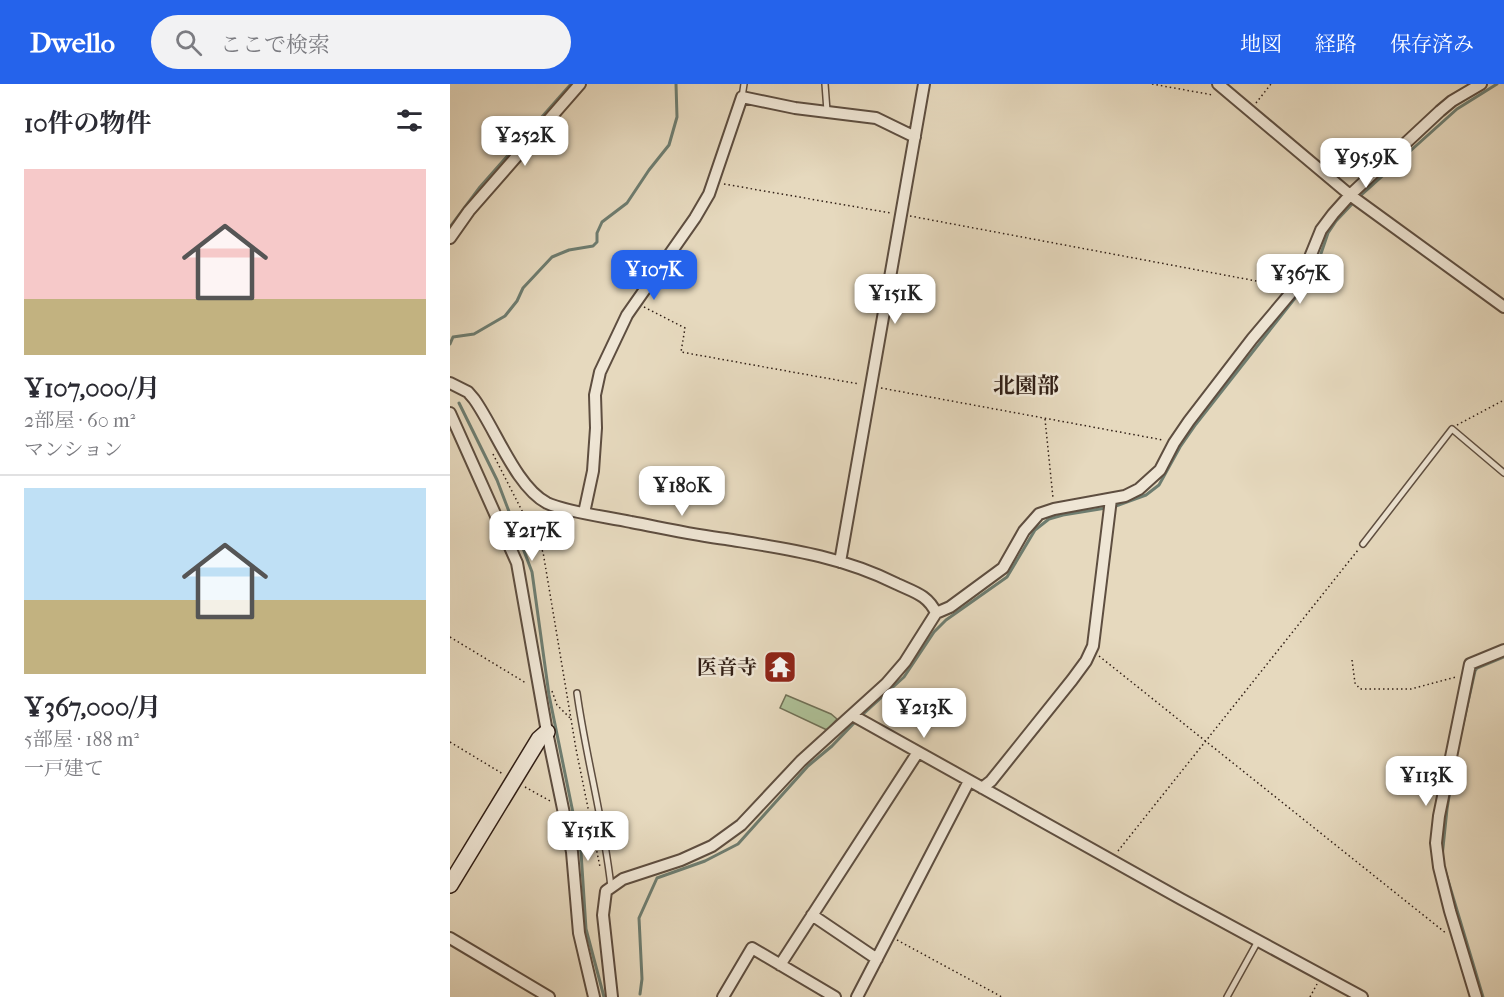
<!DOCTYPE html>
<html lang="ja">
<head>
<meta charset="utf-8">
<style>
  :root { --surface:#fff; --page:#f2f2f3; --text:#2b2b33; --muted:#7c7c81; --line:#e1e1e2; --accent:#2563eb }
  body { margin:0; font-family:"IM FELL French Canon","Noto Serif JP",serif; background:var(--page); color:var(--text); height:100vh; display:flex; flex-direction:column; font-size:22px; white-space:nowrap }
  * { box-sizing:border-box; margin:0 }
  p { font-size:20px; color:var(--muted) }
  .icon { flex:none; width:33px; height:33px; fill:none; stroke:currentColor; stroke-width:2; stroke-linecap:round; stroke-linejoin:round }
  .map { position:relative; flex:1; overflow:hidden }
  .details { display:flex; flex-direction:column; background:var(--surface); width:450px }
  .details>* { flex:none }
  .price { position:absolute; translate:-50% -51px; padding:0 14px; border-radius:12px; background:#fff; color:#222; font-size:20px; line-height:39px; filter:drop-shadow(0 2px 3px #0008) }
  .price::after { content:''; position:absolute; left:50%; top:36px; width:18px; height:14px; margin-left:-9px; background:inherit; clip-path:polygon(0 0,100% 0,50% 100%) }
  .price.on { background:var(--accent); color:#fff }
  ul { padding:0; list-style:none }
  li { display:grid; align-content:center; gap:12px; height:318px; padding:0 24px }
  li+li { border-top:2px solid var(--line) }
  li span { display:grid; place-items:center; height:186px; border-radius:0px; color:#555 }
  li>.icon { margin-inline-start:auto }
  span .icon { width:108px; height:108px; fill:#fffc; stroke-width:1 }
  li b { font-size:26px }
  h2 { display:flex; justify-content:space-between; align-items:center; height:72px; padding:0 24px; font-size:26px }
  header { display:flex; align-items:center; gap:36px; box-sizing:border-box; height:84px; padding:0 30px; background:var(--accent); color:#fff }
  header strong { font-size:28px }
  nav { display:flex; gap:33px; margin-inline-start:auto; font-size:21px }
  .search { width:420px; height:54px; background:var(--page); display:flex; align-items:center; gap:15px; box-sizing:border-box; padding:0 21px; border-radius:33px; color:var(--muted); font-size:22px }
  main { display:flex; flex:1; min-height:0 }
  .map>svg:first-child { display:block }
  .green { fill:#aec097; stroke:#707056; stroke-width:1.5 }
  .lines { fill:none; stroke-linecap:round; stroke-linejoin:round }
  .stream { stroke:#6e7d70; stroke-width:3 }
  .lane-casing { stroke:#5e4e40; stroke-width:8 }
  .street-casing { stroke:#5e4e40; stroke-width:14 }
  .secondary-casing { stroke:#311f16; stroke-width:18 }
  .path { stroke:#311f16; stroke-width:1.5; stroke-dasharray:1.5 3; stroke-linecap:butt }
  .lane { stroke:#efe6d5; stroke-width:5 }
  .street { stroke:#efe6d5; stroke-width:10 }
  .secondary { stroke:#efe6d5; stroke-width:15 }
  .labels { text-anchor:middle; stroke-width:5; stroke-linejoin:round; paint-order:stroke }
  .poi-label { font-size:20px; font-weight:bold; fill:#311f16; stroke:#efe6d5; text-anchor:end }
  .quarter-label { font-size:22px; font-weight:bold; fill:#311f16; stroke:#efe6d5 }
</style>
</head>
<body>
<header>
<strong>Dwello</strong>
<div class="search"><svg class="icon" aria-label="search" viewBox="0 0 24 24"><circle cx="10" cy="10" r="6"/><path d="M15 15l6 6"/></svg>ここで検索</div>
<nav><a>地図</a><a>経路</a><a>保存済み</a></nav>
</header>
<main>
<section class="details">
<h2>10件の物件<svg class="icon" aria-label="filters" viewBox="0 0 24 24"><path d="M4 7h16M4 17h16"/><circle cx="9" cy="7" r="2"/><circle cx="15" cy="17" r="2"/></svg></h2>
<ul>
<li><span style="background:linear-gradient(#f6c9c9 70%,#c2b280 0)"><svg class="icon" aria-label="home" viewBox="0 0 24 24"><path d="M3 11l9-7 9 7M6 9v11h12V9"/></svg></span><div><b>¥107,000/月</b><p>2部屋 · 60 m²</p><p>マンション</p></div></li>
<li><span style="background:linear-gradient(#bfe0f5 60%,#c2b280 0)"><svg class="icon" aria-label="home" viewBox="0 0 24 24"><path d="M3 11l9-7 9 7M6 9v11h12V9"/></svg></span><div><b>¥367,000/月</b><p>5部屋 · 188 m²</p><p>一戸建て</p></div></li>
</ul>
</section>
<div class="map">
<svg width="1054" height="913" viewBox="0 0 1054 913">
  <rect width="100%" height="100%" fill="#e6d9be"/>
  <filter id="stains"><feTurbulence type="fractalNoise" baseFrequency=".00333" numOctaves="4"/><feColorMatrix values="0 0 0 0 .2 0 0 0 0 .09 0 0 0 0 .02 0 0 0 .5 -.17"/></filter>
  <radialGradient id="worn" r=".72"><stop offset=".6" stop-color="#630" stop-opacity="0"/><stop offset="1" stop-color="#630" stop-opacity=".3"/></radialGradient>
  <!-- green -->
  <path class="green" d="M336,611L381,630L387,635L377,646L330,624Z"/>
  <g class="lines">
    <!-- stream -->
    <path class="stream" d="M909,113L1007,25L1047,0
      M0,143L30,103L121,0
      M0,260L3,253L24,250L55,232L67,217L73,204L102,173L119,166L143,162L147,158V149L152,138L177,119L199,86L219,61L227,33L226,0
      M9,319L47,396L82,488L99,611L131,768L136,845L154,913
      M663,423L696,411L709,401L730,363L746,340L864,190L878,149L886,137L904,118
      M411,632L454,593L484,548L496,536L557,493L585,446L599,435L613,431L656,424
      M1011,649L1025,587L1027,584L1054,573
      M992,773L997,725L1002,694
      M994,783L1033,913
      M190,910L192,895L189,834L207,794L255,777L288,760L358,682L382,662L406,637"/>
    <!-- lane casing -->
    <g class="lane-casing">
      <path id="lane" d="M375,0L377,27
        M292,13L294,0
        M913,460L1002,345L1054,389
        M127,609C136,674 154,738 161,803
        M777,913L808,857"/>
    </g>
    <!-- street casing -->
    <g class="street-casing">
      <path id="street" d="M768,0L900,111L1054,223
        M0,154L19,127L130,0
        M0,299L18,308L24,315C45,344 66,403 97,419C116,428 158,433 181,438C213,444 244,451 276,455C337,465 391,472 447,500C464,508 478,511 486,529
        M0,329L67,479L97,648L122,768L129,849L144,913
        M134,429L143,387L146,344L145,311L150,288L177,231L245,134L259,110L292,13L345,24L426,34L465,53
        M390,478L474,0
        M402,631L731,815L912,913
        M532,704L541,697L622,596L636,577L643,562L661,415
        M362,831L427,875
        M0,854L99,913
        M330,881L468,668
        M162,913L153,831L156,807L173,795L231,776L262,762L291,741L351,677L436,600L455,578L486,529L500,523L553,484L574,447L589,430L604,425L675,412L689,405L710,386L724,359L739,337L802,255L850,198L871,146L883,130L900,111L990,27L1002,17L1031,0
        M273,913L302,864L385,913
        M407,913L519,697
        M1026,913L1000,827L989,783L986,759L989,732L1020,580L1054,566"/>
    </g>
    <!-- secondary casing -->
    <g class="secondary-casing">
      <path id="secondary" d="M0,801L89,655L97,648"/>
    </g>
    <!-- path -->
    <path class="path" d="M702,0L763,11
      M806,19L821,0
      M274,100L441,129
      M460,132L833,202
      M194,223L235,244L231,268L409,300
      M431,304L713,356
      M595,335L603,414
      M1007,341L1054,316
      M43,370L93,468L126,665L150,783
      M0,553L76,599
      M649,572L997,850
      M902,576L905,599L910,605H961L1006,593
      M102,607L107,621L120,634
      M0,658L53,690
      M75,703L102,718
      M668,767L908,466
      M447,856L552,913
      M860,913L867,900"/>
    <!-- lane -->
    <use href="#lane" class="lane"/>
    <!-- street -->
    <use href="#street" class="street"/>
    <!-- secondary -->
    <use href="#secondary" class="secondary"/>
  </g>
  <!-- icons -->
  <defs>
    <g id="temple-square" transform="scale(1.725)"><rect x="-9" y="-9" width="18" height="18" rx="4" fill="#8f2418" stroke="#efe6d5"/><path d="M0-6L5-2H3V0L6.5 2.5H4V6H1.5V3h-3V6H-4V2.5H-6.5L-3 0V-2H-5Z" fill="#fff"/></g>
  </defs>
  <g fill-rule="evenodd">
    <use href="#temple-square" x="330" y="583"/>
  </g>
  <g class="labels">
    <!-- poi labels -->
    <g class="poi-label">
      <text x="307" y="590">医音寺</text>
    </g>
    <!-- quarter labels -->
    <g class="quarter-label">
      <text x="576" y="309">北園部</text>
    </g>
  </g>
  <rect width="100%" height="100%" filter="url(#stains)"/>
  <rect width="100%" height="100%" fill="url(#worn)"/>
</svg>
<b class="price" style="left:75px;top:83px">¥252K</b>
<b class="price" style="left:916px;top:105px">¥95.9K</b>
<b class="price on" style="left:204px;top:217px">¥107K</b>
<b class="price" style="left:850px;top:221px">¥367K</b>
<b class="price" style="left:445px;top:241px">¥151K</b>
<b class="price" style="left:232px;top:433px">¥180K</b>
<b class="price" style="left:82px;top:478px">¥217K</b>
<b class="price" style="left:474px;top:655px">¥213K</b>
<b class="price" style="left:976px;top:723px">¥113K</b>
<b class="price" style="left:138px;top:778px">¥151K</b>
</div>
</main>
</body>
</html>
